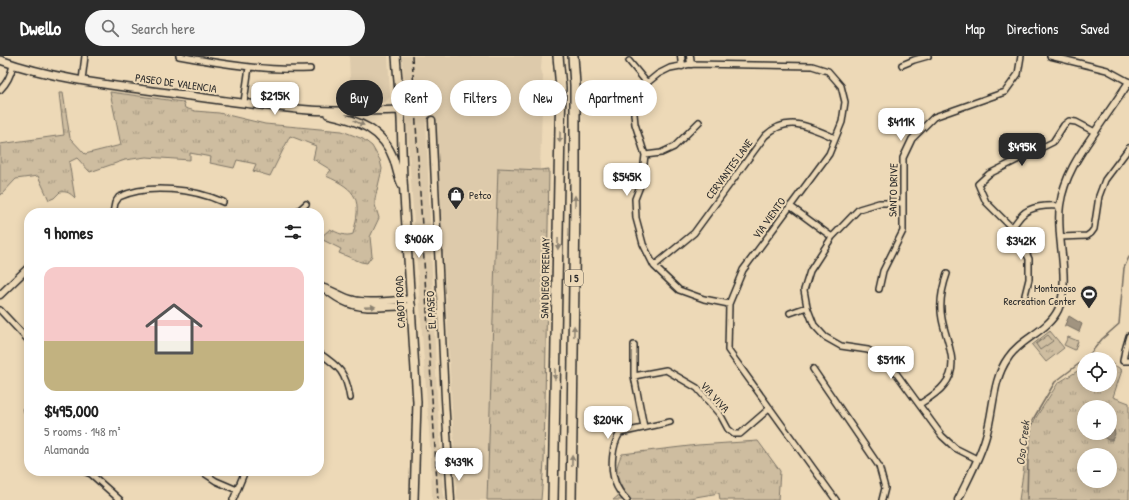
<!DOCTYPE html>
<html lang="en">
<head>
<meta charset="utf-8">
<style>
  :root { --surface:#fff; --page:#f6f6f6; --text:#222; --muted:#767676; --accent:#2b2b2b }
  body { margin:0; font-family:"Patrick Hand",sans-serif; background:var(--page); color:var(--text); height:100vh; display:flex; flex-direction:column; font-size:15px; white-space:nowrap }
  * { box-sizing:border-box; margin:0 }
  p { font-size:13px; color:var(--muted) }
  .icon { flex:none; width:22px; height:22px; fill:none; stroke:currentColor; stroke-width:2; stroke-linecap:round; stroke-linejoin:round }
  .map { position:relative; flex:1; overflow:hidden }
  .sheet { position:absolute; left:24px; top:152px; width:300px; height:268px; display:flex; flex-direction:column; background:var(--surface); border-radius:16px; box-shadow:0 2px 10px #0003 }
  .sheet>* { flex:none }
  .hud { position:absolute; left:336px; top:24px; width:380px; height:36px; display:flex; gap:8px }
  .tools { position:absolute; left:1077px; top:296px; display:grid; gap:8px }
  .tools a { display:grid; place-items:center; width:40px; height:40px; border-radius:50%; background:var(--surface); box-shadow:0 2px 10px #0003; font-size:20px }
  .price { position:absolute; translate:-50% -34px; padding:0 9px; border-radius:8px; background:#fff; color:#222; font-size:13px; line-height:26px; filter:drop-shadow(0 1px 2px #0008) }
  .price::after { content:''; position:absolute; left:50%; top:24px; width:12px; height:9px; margin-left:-6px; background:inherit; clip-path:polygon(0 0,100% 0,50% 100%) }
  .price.on { background:var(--accent); color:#fff }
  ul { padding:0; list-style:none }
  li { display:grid; align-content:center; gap:8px; height:212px; padding:0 20px }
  li span { display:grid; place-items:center; height:124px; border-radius:12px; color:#555 }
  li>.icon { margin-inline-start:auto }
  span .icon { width:72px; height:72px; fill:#fffc; stroke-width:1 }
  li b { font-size:17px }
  h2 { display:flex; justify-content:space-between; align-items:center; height:48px; padding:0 20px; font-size:17px }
  .chip { padding:0 14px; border-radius:18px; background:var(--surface); box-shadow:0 2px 10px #0003; font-size:14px; line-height:36px }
  .chip.on { background:var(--accent); color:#fff }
  header { display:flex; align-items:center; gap:24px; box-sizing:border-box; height:56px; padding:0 20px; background:var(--accent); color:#fff }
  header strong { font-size:19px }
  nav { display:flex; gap:22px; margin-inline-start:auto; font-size:14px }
  .search { width:280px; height:36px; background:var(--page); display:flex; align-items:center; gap:10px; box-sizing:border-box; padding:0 14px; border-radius:22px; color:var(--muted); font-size:15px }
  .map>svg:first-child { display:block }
  .built { fill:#ddcaab }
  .grass { fill:url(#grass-tufts); stroke:#7c7466; fill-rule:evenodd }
  .pitch { fill:#cebda0; stroke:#7c7466 }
  .water { fill:#a19480; stroke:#726a5e }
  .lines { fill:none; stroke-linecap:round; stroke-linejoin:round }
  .stream { stroke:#726a5e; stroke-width:1.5 }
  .minor-casing { stroke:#2b2b2b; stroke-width:8 }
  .tertiary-casing { stroke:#2b2b2b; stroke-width:9 }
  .secondary-casing { stroke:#2b2b2b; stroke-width:10 }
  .motorway-casing { stroke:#2b2b2b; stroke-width:12 }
  .minor { stroke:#edd9b7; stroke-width:5 }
  .tertiary { stroke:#edd9b7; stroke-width:6 }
  .secondary { stroke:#edd9b7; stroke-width:7 }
  .motorway { stroke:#edd9b7; stroke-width:9 }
  .rail { stroke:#2b2b2b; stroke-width:1.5; stroke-dasharray:6 3; stroke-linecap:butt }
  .oneway { fill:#8c8271 }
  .labels { text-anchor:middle; stroke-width:4; stroke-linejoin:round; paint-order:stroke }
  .shield { fill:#edd9b7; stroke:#655f55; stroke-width:1 }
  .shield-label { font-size:10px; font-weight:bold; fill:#2b2b2b }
  .street-label { font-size:11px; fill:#2b2b2b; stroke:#edd9b7 }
  .poi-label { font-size:11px; fill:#2b2b2b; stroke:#edd9b7; text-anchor:start }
  .water-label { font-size:12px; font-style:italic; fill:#484540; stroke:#edd9b7 }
</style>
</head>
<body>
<header>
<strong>Dwello</strong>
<div class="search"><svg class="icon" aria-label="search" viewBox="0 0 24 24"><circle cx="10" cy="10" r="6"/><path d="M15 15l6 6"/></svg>Search here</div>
<nav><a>Map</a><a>Directions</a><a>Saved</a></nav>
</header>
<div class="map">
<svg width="1129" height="444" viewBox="0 0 1129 444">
  <defs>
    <pattern id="grass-tufts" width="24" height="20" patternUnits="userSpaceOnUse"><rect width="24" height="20" fill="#cebda0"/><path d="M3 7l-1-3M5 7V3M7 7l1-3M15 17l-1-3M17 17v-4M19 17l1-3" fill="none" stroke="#a79a83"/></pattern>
  </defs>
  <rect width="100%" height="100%" fill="#edd9b7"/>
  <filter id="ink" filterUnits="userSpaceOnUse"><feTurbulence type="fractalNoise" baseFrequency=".025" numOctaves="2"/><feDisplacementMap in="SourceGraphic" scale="8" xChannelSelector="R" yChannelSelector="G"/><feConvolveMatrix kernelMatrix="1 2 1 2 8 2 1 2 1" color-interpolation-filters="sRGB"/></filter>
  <g filter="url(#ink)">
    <!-- built -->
    <path class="built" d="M349,0H388L390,41L385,46L351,47Z
      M402,0H542L541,13L543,20L540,114L498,112L487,444H457L436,65L426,66L437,342L444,444H432L431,402Z"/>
    <!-- grass -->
    <path class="grass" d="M110,36L183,46L185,52L195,55L219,57L265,68L342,75L363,83L372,90L380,104L382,113L375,143V149L379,162L370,181L372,200L367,207L361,206L339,197L341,193L323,184L319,191V181H321L330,173C338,177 345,181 353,178C362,144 358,134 326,120L331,114L313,103L316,90L290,80L270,120L253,115L256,108L237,104L234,112L210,107L211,101L190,97V104L146,101L125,104L90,116L77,102L69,106L75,142C70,137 67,135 60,136L54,142L49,144L38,120L16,123L0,140V88L64,79L59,37H63L70,82L85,98L121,89Z
      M498,112L540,114L549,113L544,406L541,444H487Z
      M1050,275L1064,292L1046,306L1032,289Z
      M1110,306L1122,314L1113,341L1129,347V444H1019L1030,371L1058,327L1084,311V329H1110ZM1084,351H1110V377H1084ZM1084,399H1110V425H1084Z
      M758,385L780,415L778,444H720L719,437L678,444H613L624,435C616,421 614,413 622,398L698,389Z"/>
    <!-- pitch -->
    <path class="pitch" d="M1048,279L1053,285L1040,294L1036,288Z
      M1068,281L1078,285L1075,294L1064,289Z"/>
    <!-- water -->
    <path class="water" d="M1069,260L1082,268L1079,276L1067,270L1064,271Z
      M1110,370L1114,374L1115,378L1112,384H1108L1097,377H1110Z"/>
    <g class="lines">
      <!-- stream -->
      <path class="stream" d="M1086,303L1102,283L1119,268L1124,212L1129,201
        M1027,444L1028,403L1032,365L1055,326L1084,304"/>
      <!-- minor casing -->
      <g class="minor-casing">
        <path id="minor" d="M179,0C222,8 266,15 310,13
          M1050,0L1107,14L1129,26
          M629,5L647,27
          M902,9L914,4L928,0
          M82,24L85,0
          M0,34C7,27 11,19 13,9
          M244,46L249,11
          M645,99L661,97L674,91L699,66
          M902,147H879L859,153L832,181L810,215L804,234L807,251L814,269L825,281L841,290L868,294L888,306L942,380L955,392L977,403
          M790,150L832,181
          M113,157L115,147L119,141C149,127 194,133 223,146
          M296,157L306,148
          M1012,172C1015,168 1018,163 1022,159C1030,150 1048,149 1059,150
          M1060,181L1087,180L1091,177L1094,173L1099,140L1105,124L1129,92
          M654,210L694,177L765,80C788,58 810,71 835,82
          M879,233L883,215L903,175V102L912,83L934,61L1005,36L1018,18L1021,0
          M319,238L323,232
          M1025,239L1029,223V203L1019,181L1012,172L986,146L978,128L989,118L1053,86L1064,69L1069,65L1076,66L1095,76
          M729,248L704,243L679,234L654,210L643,188L636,162L635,143L642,125L645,99L635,68L634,58L636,40L647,27L658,18L670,12L691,8L812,10L828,15L841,30L845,46L842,66L829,98L743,214L729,248L728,294L836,444
          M0,254L29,285
          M790,257L807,251
          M1129,280L1125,294L1123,305H1129
          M634,289V320L644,371
          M319,297C340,311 346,317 350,342
          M813,313L879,410L885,432L882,444
          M634,320L666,314L697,332L721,360L728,373L734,378H740L770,352
          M920,348C928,343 938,337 944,329C961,310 946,285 942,263C939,248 942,232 947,218
          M27,353L29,361
          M84,415L91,418L120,444
          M201,415L216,425L237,434
          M233,444L245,415
          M627,444C622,439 617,432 615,426C610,412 612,389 620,377L670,366"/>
      </g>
      <!-- tertiary casing -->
      <g class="tertiary-casing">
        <path id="tertiary" d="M681,0L682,10
          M690,0L691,8
          M432,64L445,343L451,444
          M319,229C327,234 334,241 343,245C364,256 389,250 412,250
          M324,232C335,235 343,242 354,244C369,248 395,244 411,243
          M0,239L29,211
          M958,444C968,423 980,402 986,380C994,355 992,324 1008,302C1021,282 1047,276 1058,254C1072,223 1055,182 1060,149C1064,121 1079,99 1095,76C1106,59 1118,43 1129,26"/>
      </g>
      <!-- secondary casing -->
      <g class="secondary-casing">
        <path id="secondary" d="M396,0L401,63L403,123L417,346L414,444
          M0,4C56,24 117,30 176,38C220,44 265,51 309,54C339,56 370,55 400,54
          M328,58C357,64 383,73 394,104C397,114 398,122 403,131"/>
      </g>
      <!-- motorway casing -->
      <g class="motorway-casing">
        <path id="motorway" d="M553,444L560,71L561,32L558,0
          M571,444L575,152V29L573,0"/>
      </g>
      <!-- minor -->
      <use href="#minor" class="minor"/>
      <!-- tertiary -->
      <use href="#tertiary" class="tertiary"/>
      <!-- secondary -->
      <use href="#secondary" class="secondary"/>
      <!-- motorway -->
      <use href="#motorway" class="motorway"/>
      <!-- rail -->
      <path class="rail" d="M412,0L438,444"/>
    </g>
    <!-- one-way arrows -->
    <defs><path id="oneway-solid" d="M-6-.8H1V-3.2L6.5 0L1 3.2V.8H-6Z"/></defs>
    <g class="oneway">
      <use href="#oneway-solid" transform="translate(359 67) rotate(26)"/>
      <use href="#oneway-solid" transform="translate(560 81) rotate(91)"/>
      <use href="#oneway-solid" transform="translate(575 145) rotate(-90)"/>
      <use href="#oneway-solid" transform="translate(558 188) rotate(91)"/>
      <use href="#oneway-solid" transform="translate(370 251) rotate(-3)"/>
      <use href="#oneway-solid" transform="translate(574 275) rotate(-89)"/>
      <use href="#oneway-solid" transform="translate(555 318) rotate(91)"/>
      <use href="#oneway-solid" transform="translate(572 405) rotate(-89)"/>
    </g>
  </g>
  <!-- icons -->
  <defs>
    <g id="shop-pin" transform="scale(0.9)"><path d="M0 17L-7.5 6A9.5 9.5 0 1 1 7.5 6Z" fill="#2b2b2b" stroke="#edd9b7"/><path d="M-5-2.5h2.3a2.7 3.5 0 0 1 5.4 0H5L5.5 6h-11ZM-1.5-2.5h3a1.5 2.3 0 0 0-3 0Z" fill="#fff"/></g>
    <g id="stadium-pin" transform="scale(0.9)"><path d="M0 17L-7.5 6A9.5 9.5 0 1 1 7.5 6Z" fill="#2b2b2b" stroke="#edd9b7"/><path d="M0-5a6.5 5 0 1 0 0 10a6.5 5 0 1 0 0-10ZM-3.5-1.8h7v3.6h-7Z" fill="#fff"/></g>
  </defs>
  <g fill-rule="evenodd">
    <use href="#shop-pin" x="456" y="139"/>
    <use href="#stadium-pin" x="1089" y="238"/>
  </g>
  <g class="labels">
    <!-- shield labels -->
    <rect class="shield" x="565" y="214" width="18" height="16" rx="3"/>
    <g class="shield-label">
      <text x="574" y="226">I 5</text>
    </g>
    <!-- street labels -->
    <g class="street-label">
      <text transform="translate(176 27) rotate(8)" y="4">PASEO DE VALENCIA</text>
      <text transform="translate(729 113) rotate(-54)" y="4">CERVANTES LANE</text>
      <text transform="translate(893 134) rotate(-89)" y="4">SANTO DRIVE</text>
      <text transform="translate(769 162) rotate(-54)" y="4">VIA VIENTO</text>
      <text transform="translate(545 222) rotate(-89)" y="4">SAN DIEGO FREEWAY</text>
      <text transform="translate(400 246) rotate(-93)" y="4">CABOT ROAD</text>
      <text transform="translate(431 254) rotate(-93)" y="4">EL PASEO</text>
      <text transform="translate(715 341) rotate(48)" y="4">VIA VIVA</text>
    </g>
    <!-- poi labels -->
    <g class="poi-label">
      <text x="469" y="143">Petco</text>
      <text x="1076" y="236" text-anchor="end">Montanoso<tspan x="1076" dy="13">Recreation Center</tspan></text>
    </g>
    <!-- water labels -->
    <g class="water-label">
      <text transform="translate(1023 387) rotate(-83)" y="4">Oso Creek</text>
    </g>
  </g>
</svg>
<div class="tools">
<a><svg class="icon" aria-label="locate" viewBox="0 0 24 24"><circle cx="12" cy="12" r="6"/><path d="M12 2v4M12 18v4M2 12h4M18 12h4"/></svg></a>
<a>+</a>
<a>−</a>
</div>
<b class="price" style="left:275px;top:60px">$215K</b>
<b class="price" style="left:901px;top:86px">$411K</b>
<b class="price on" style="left:1022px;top:111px">$495K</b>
<b class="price" style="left:627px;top:141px">$545K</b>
<b class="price" style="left:419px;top:203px">$406K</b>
<b class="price" style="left:1021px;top:205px">$342K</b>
<b class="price" style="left:891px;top:324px">$511K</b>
<b class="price" style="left:608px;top:384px">$204K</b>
<b class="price" style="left:459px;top:426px">$439K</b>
<div class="hud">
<a class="chip on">Buy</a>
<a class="chip">Rent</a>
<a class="chip">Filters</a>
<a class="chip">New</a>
<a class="chip">Apartment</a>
</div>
<section class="sheet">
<h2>9 homes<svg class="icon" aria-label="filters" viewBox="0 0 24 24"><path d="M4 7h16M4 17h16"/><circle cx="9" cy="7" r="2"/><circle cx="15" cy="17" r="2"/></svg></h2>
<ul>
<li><span style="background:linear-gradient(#f6c9c9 60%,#c2b280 0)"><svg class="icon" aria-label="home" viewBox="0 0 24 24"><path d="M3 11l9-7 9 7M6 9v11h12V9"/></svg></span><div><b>$495,000</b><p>5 rooms · 148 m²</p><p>Alamanda</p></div></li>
</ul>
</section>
</div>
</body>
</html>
